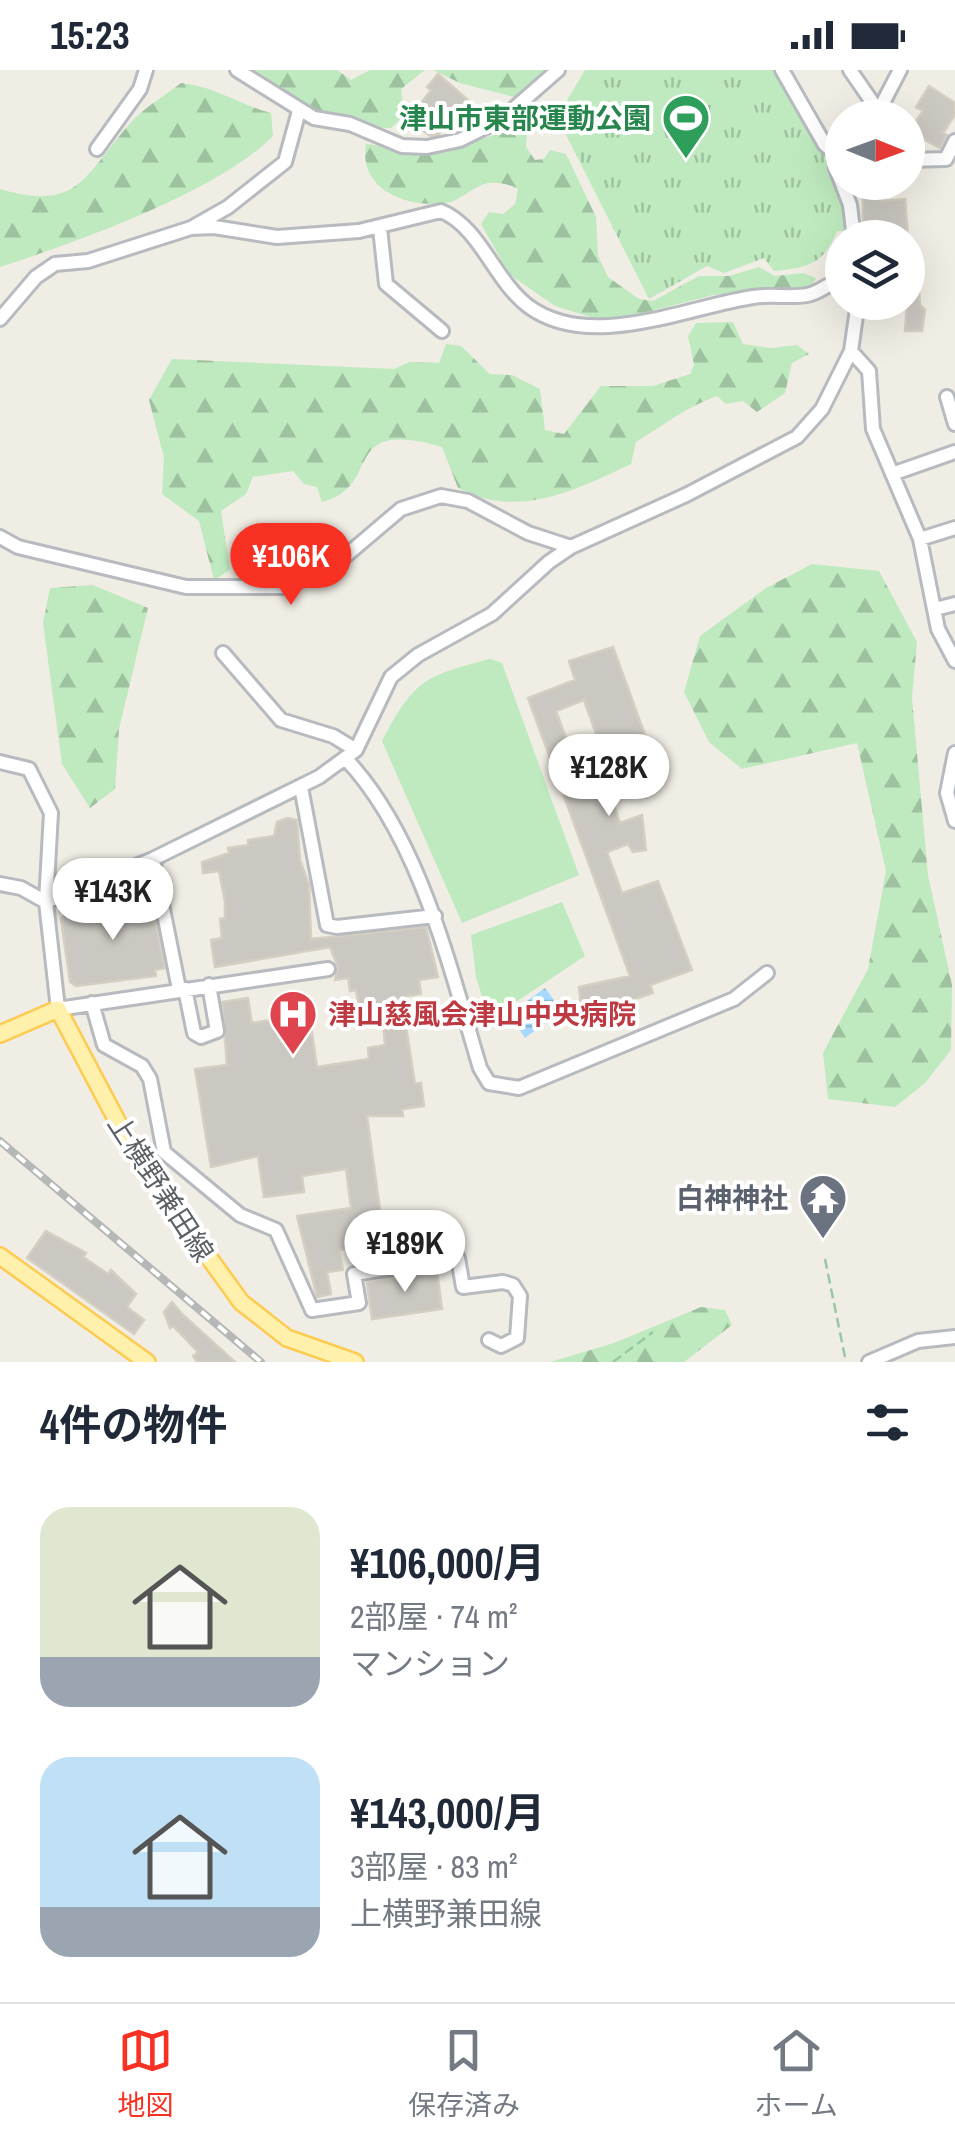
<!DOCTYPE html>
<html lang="ja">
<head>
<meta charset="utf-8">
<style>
  :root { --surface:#fff; --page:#f6f6f7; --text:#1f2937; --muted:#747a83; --line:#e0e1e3; --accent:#f83122 }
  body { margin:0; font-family:"Archivo Narrow","Noto Sans JP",sans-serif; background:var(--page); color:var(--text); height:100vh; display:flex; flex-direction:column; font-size:38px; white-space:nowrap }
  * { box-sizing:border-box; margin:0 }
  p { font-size:32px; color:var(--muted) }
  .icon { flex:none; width:55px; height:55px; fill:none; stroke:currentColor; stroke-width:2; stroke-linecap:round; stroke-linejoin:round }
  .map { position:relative; height:1292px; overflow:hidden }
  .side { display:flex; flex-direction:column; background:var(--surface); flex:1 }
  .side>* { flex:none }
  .needle { width:65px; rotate:91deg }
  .tools { position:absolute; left:825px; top:30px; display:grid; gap:20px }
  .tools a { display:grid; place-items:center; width:100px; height:100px; border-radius:50%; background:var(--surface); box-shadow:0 10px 40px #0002; font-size:50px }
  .price { position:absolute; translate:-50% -85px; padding:0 22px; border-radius:35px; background:#fff; color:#222; font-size:32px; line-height:65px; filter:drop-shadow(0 2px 5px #0008) }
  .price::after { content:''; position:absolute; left:50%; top:60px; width:30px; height:22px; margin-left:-15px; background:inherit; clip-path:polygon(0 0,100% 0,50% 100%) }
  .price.current { background:var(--accent); color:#fff }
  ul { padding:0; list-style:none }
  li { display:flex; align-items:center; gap:30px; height:250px; padding:0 40px }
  li span { display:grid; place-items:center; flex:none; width:280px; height:200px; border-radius:30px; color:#555 }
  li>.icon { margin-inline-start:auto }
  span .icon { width:120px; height:120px; fill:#fffc; stroke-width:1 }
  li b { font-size:42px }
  h2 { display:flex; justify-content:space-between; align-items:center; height:120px; padding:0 40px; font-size:42px }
  .status { display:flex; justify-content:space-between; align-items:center; height:70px; padding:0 50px; background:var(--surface); direction:ltr }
  .status svg { height:28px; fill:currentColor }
  .tab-bar { display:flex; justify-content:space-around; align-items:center; height:140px; border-top:2px solid var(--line); background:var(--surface); font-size:28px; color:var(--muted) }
  .tab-bar a { display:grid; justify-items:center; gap:5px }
  .tab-bar .current { color:var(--accent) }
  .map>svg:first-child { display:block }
  .green { fill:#bfeabf }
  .forest { fill:url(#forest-firs) }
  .park { fill:url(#park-tufts) }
  .water { fill:url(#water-rules) }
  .building { fill:#cbc8c1; stroke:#d5cfc2; stroke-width:2.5; fill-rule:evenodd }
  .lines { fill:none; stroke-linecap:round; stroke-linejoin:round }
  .minor-casing { stroke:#b7bbbf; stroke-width:18 }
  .major-casing { stroke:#fdcb50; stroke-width:20 }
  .path { stroke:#96c9a4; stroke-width:2.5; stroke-dasharray:10 5; stroke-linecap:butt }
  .minor { stroke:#fff; stroke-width:12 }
  .major { stroke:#fff0ab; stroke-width:15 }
  .rail-casing { stroke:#b6b7b7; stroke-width:8 }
  .rail { stroke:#fff; stroke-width:4; stroke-dasharray:11; stroke-linecap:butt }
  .labels { text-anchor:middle; stroke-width:8; stroke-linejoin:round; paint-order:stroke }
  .leisure-label { font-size:28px; font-weight:bold; fill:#27864d; stroke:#fff; text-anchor:end }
  .health-label { font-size:28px; font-weight:bold; fill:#be3a42; stroke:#fff; text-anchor:start }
  .street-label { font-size:28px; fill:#5c6166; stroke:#fff }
  .worship-label { font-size:28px; font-weight:bold; fill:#5b616d; stroke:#fff; text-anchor:end }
</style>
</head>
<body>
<div class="status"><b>15:23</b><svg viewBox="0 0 49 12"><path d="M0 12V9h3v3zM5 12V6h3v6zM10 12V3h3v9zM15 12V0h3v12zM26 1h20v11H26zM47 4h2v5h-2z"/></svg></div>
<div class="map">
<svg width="955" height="1292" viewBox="0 0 955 1292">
  <defs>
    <pattern id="forest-firs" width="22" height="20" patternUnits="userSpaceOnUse" patternTransform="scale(2.5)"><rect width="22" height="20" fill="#bfeabf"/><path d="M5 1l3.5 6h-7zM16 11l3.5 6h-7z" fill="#9ec19f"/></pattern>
    <pattern id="park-tufts" width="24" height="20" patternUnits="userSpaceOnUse" patternTransform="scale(2.5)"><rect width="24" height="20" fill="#bfeabf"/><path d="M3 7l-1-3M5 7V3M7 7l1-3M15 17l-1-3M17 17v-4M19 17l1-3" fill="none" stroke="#9ec19f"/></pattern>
    <pattern id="water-rules" width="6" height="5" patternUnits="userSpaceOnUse" patternTransform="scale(2.5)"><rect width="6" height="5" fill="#a6d9ff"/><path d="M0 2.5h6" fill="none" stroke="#8ab3d2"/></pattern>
  </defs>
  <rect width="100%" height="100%" fill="#f0ede4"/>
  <!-- green -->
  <path class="green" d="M490,589L502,593L579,805L462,853L382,671C414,610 424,606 490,589Z
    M562,832L585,886L489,950L476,907L471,865Z"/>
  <!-- forest -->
  <path class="forest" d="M244,0H337L351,10L370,0H425L401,19L404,46L391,58H379L305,36Z
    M433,0H550L514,27L460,13Z
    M181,13C214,16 238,34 271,43L273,66C218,122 77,172 0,197V119C76,141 82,110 126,58C140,40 163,27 181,13Z
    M521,45L528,49L526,77L535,90L544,89L550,80L566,84L596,147L598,186L608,207L639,229L653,231L699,206H729L759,197L775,206L803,203L816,208L811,218L713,225L628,247L594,248L555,236L509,204L481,154L489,142L503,144L515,134L518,119C509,114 499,112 488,113C473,116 462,130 446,133C407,138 358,120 366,74L435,83L494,65Z
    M733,252L743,274L771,278L797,275L809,284L792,293L785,323L757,342L743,331L726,334L717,326C686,337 664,355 636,372L631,394C576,420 517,450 458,418L442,377C337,347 385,416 322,432L317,417L304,414L293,401L253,407L246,424L221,441L230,500L214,510L199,451L162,424L164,388L149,330L172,289L394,299L409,292L439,293L446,274L461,276L490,304L512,305L540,319L545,360L564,364L601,316H653L690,304L694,295L688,266L696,253Z
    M812,494L879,501L917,572L912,628L928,805L952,915L951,980L925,1013L895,1037L828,1029L823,983L868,899L886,801L857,673L742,699L709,672L684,622L700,566L766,518Z
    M93,515L148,538L119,659L115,719L90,738L62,694L43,553L50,518Z
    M701,1237L725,1240L732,1255L684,1292H550L614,1273Z"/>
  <!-- park -->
  <path class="park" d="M585,0H774C801,47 846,105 845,161H837C824,194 808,198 774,201L764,188L724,203L707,196L649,229L557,47Z"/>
  <!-- water -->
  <path class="water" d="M545,918L562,941L525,968L509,944Z"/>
  <!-- building -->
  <path class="building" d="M438,4L483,43L470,54L457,42L438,65L430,66L409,49L431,20L427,17Z
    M929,16L955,33V45L943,63L947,65L940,78L923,69L920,80H908V62L923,41L916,37Z
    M863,112H880L881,131L905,129L908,168H883L882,157L863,158Z
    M908,220H919L920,235L925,240L922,261H905Z
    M613,577L650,679L648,696L628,694L637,717L633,722L612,730L620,753L642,745L646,780L633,782L628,774L607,782L622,823L658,811L692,900L650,915L653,923L629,931L630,940L582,946L579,917L630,906L528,628L575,610L569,591ZM584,630L605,689L578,700L556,641Z
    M287,748L297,750L300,790L309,815L311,869L426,857L438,907L419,910L421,924L407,926L409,936L403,937L415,1014L421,1013L424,1036L402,1039L403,1046H367L386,1183L369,1186L368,1175L339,1180L343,1200L327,1202L331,1224L317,1227L297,1146L351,1138L346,1099L302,1106L304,1122L264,1127L258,1086L211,1097L195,999L227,995L222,932L248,928L252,953L277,949L279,961L311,957L317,997L369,989L368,978L385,975L382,940L360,944L356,920L350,921L348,908L335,910L338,897L330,877L215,897L211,870L222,868L220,849L225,848V832L219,801L203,803L202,792L229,783L228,778L248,775V770L274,766L277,752Z
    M145,824L146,831L151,830L165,898L155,900L156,906L76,916L70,912L61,849L66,843L123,834L122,827Z
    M46,1161L86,1183L83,1187L108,1204L111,1200L136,1224L127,1237L144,1250L134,1264L27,1188Z
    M437,1201L442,1239L372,1249L367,1213Z
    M172,1232L182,1244L235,1292H197L193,1286L198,1282L173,1256L170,1258L164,1242Z"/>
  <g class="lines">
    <!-- minor casing -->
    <g class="minor-casing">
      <path id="minor" d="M237,0L314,48L350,54L402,76L427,77L460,70L502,49L558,0
        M782,0L825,75L838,86
        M850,0L879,42
        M875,48L900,0
        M97,79L140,19L146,0
        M842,82L836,98L850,135L854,168
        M908,90L946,89L955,71
        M191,158L214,157L277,167L359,161L441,141C480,157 494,210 528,236C590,282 686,237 753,227C771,224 790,228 807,225C820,223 829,212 842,210
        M380,158L386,214L442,261
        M0,249L36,207L55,194L88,191L191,158L228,137L285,92L299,41
        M851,281L869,301L873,359L920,469L938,559L955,591
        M947,327L955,354
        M892,404L955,382
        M0,467L18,477L186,517H284L335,495L401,439L441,426L468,431L528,463L571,477
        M920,469L955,458
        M935,539L955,534
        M223,583L281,650L333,666L356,680
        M955,683L947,723L955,751
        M345,688C419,765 450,898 480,998L489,1013L519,1018L734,929L767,903
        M0,692L29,699L51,743L46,832L58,939L328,899
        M301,717L327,855L337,857L435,846
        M153,789L179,919
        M0,814L21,818L46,832
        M46,832L153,789L319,707L356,680L391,607L418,585L492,544L549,492L571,477L686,425L797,367L822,339L851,281L858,232
        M185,919L194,963L201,967L217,961L209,915
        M92,933L104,975L142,996L150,1009L164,1082L240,1145L276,1160L312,1240L359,1233L354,1204L458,1188L463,1217L503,1212L513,1215L520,1226L517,1268L501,1276L489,1270
        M869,1292L918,1271L955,1267"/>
    </g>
    <!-- major casing -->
    <g class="major-casing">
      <path id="major" d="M0,964L58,939L135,1085L241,1232L287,1268L355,1292
        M0,1186L147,1292"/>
    </g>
    <!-- path -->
    <path class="path" d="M825,1189L846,1292
      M613,1292L653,1262"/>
    <!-- minor -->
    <use href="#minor" class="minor"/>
    <!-- major -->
    <use href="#major" class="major"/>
    <!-- rail casing -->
    <g class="rail-casing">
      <path id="rail" d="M0,1071L261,1292"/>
    </g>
    <!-- rail -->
    <use href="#rail" class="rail"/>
  </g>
  <!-- icons -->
  <defs>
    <g id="stadium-pin" transform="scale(2.5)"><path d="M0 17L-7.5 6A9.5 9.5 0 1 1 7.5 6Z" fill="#2e9e5b" stroke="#fff"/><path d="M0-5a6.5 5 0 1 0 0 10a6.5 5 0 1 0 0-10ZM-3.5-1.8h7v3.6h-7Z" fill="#fff"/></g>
    <g id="hospital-pin" transform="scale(2.5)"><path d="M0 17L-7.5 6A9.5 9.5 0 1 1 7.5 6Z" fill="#e0444e" stroke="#fff"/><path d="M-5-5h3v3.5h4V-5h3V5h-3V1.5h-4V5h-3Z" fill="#fff"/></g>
    <g id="temple-pin" transform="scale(2.5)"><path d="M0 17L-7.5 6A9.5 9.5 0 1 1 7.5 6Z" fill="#6b7280" stroke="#fff"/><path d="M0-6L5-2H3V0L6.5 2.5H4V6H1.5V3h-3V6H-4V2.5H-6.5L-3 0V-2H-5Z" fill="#fff"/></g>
  </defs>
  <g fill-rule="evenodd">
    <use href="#stadium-pin" x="686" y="48"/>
    <use href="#hospital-pin" x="293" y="944"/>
    <use href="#temple-pin" x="823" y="1128"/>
  </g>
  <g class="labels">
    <!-- leisure labels -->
    <g class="leisure-label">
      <text x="651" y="58">津山市東部運動公園</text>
    </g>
    <!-- health labels -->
    <g class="health-label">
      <text x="328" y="954">津山慈風会津山中央病院</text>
    </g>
    <!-- street labels -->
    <g class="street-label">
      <text transform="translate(161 1118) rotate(57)" y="10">上横野兼田線</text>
    </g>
    <!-- worship labels -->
    <g class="worship-label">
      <text x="788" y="1138">白神神社</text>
    </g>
  </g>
</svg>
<div class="tools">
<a><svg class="needle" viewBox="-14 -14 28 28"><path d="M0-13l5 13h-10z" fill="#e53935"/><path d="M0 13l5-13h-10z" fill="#747a83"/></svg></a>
<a><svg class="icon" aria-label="layers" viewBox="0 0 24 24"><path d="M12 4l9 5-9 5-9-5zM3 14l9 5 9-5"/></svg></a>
</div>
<b class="price current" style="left:291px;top:538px">¥106K</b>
<b class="price" style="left:609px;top:749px">¥128K</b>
<b class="price" style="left:113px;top:873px">¥143K</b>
<b class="price" style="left:405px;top:1225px">¥189K</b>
</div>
<section class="side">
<h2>4件の物件<svg class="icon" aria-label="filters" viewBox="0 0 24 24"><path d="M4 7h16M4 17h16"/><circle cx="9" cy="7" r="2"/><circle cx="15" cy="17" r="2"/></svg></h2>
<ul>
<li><span style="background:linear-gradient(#dfe7d0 75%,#9aa5b1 0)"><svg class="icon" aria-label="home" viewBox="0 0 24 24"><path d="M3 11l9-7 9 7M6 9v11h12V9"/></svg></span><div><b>¥106,000/月</b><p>2部屋 · 74 m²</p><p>マンション</p></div></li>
<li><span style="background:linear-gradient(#bfe0f5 75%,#9aa5b1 0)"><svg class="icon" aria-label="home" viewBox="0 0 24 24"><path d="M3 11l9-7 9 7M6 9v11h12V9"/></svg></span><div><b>¥143,000/月</b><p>3部屋 · 83 m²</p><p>上横野兼田線</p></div></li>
</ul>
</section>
<nav class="tab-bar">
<a class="current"><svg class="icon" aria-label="map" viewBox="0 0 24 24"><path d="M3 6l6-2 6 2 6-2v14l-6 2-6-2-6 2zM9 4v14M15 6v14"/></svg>地図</a>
<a><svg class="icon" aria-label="saved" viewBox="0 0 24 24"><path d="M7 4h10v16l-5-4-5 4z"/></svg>保存済み</a>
<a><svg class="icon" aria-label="home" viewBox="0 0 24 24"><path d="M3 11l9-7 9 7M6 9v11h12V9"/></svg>ホーム</a>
</nav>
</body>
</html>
